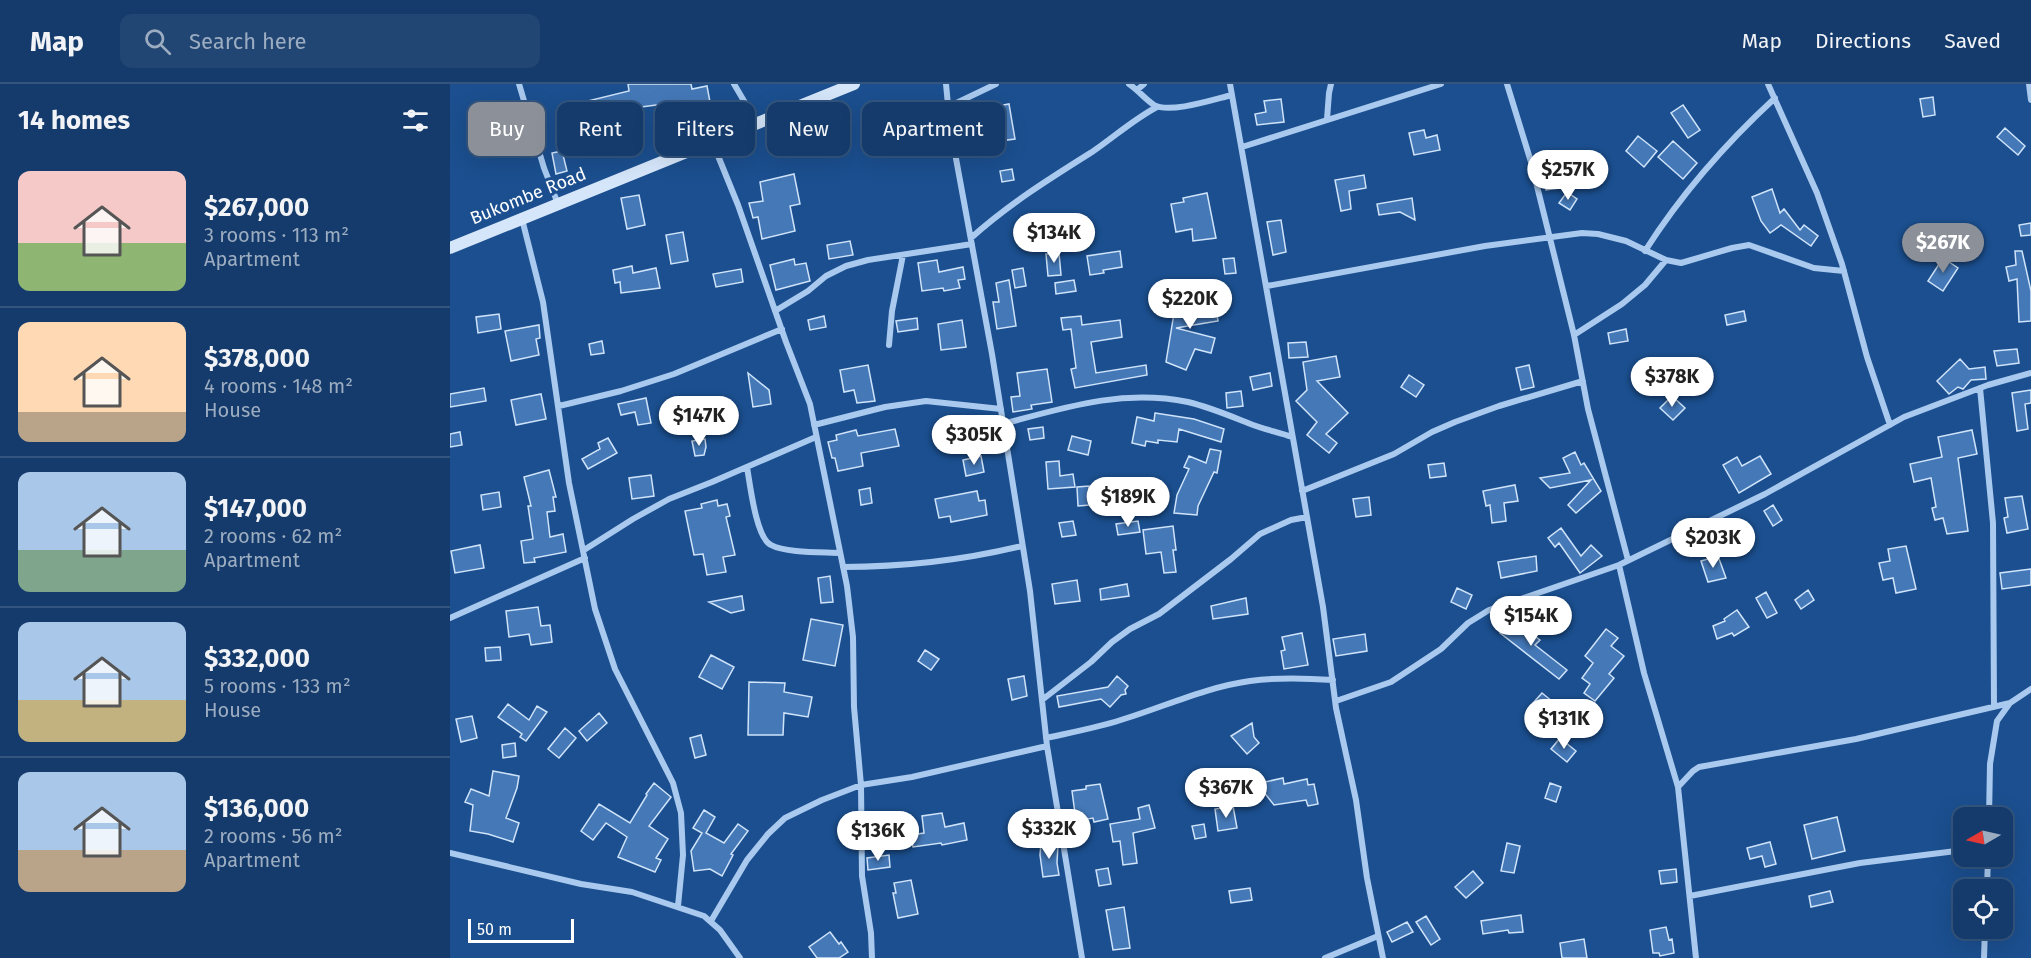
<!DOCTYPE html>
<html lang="en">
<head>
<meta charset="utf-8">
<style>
  :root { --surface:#143b6b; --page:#214673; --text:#f1f3f6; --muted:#9dadc1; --line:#33557e; --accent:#8c9099 }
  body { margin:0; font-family:"Fira Sans",sans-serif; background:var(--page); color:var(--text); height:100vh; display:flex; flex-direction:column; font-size:22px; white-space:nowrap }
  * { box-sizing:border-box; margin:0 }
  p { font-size:20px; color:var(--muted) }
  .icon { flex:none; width:33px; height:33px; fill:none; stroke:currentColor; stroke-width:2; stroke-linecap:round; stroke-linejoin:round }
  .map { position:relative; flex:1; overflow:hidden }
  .panel { display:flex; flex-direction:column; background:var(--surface); width:450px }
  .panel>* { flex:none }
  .hud { position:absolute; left:18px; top:18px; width:570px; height:54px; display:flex; gap:12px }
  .needle { width:39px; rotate:261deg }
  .controls { position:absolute; left:1503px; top:723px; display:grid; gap:12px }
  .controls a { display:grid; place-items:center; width:60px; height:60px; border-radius:12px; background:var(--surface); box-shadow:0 6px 24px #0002,0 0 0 2px var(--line); font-size:30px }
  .scale { position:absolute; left:18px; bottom:15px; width:106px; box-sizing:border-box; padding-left:6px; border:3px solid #fff; border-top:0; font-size:16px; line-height:21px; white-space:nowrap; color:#fff; -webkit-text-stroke:4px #1b4f8f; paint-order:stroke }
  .price { position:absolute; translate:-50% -51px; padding:0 14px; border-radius:21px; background:#fff; color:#222; font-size:20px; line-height:39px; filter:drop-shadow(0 2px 3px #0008) }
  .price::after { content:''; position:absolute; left:50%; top:36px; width:18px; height:14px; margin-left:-9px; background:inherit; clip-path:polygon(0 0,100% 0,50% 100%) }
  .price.current { background:var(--accent); color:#fff }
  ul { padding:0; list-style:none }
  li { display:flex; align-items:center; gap:18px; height:150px; padding:0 18px }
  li+li { border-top:2px solid var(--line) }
  li span { display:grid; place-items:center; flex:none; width:168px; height:120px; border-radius:12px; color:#555 }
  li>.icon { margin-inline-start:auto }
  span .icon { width:72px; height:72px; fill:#fffc; stroke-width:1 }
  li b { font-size:26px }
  h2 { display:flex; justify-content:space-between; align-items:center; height:72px; padding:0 18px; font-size:26px }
  .pill { padding:0 21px; border-radius:12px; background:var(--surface); box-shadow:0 6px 24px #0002,0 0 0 2px var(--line); font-size:21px; line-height:54px }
  .pill.current { background:var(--accent); color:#fff }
  header { display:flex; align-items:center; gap:36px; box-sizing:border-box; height:84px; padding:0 30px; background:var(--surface); border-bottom:2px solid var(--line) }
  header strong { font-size:28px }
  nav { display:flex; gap:33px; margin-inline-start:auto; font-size:21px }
  .search { width:420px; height:54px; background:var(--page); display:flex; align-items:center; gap:15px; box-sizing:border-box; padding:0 21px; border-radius:12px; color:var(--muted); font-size:22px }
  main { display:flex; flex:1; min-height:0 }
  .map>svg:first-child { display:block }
  .building { fill:#4478b7; stroke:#cfe3fa; stroke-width:1.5 }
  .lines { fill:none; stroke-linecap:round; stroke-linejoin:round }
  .street { stroke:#a9c9ee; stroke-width:6 }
  .secondary { stroke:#d6e6fa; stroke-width:12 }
  .labels { text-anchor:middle; stroke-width:6; stroke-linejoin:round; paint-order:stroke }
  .street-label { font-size:18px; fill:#fff; stroke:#1b4f8f }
</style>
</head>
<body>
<header>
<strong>Map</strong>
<div class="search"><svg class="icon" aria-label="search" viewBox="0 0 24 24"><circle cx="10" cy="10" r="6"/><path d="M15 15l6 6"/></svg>Search here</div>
<nav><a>Map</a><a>Directions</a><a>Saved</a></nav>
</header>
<main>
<section class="panel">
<h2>14 homes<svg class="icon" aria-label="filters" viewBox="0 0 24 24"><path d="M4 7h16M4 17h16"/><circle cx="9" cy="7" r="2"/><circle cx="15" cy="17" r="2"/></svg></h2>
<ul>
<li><span style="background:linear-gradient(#f6c9c9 60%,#8fb573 0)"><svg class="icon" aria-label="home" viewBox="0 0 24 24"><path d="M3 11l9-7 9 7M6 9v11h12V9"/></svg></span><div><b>$267,000</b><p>3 rooms · 113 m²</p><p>Apartment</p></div></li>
<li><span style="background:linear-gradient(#ffd9b3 75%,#b9a48a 0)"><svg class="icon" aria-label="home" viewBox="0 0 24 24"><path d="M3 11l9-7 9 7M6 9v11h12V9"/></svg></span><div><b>$378,000</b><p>4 rooms · 148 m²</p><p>House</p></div></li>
<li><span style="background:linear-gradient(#a9c7e8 65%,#7fa58c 0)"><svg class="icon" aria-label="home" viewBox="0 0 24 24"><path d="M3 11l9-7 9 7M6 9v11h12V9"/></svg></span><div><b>$147,000</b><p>2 rooms · 62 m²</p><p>Apartment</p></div></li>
<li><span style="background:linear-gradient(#a9c7e8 65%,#c2b280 0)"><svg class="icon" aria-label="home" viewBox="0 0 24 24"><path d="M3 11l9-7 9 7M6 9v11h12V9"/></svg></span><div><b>$332,000</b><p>5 rooms · 133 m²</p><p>House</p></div></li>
<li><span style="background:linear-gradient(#a9c7e8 65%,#b9a48a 0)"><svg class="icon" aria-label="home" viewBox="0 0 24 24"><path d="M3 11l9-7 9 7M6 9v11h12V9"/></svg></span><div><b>$136,000</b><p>2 rooms · 56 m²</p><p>Apartment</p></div></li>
</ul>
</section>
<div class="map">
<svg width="1581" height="874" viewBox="0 0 1581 874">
  <rect width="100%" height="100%" fill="#1b4f8f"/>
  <!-- building -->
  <path class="building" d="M178,0H241L242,5L257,2L260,18L237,23L236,17L184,24V28L162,31L167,56L147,60L144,39L117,45L113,23L179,7Z
    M1483,13L1485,31L1473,33L1470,15Z
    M831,15L834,38L807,41L805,30L816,28L814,17Z
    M559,20L565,55L550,57L552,65L529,71L521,27Z
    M1233,21L1250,46L1238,54L1221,29Z
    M1555,44L1575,62L1568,71L1547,53Z
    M974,46L976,54L987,51L990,66L964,71L959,49Z
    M1188,52L1207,67L1194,83L1176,67Z
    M1223,57L1247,79L1233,95L1208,73Z
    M112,67L117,87L106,90L102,69Z
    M1105,78L1109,104L1096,106L1092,80Z
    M562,85L564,96L552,98L550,87Z
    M344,90L350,120L340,122L345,147L312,155L308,133L303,134L299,119L313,117L310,98Z
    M914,91L916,104L899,107L901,125L891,127L885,96Z
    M1322,105L1330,129L1334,125L1350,146L1354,141L1368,152L1361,162L1331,141L1320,149L1311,137L1302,113Z
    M1117,108L1127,115L1120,126L1109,119Z
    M757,109L766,154L743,157L742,145L726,148L721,120L734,118L733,114Z
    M189,111L195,141L177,145L171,114Z
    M962,114L965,136L950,128L929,131L927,120Z
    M831,136L836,168L823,171L817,138Z
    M1581,139V151L1571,152L1569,141Z
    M233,148L238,177L221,180L216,151Z
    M1475,149L1488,157L1479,170L1467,161Z
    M400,157L403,171L379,175L377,161Z
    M670,167L672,183L653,186L654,189L640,191L637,172Z
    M1565,167H1572L1581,207V237L1569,238L1567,195L1559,197L1556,183L1566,181Z
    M609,169L611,191L598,192L596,170Z
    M784,174L786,189L775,190L773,175Z
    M1493,174L1508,184L1493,207L1478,197Z
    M344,175L345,181L356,179L360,197L326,206L320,181Z
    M487,176L489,188L513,183L515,195L508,196L510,204L494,207L493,204L472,207L468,179Z
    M182,182L183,189L206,184L210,204L171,209L170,198L165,199L163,186Z
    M573,184L576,202L565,204L562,186Z
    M291,185L293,198L266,203L263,190Z
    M559,196L566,242L547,245L543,218H549L546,199Z
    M624,196L626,207L606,210L605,199Z
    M727,211L759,216V218L765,217L768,237L726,244L765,254L761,269L745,265L736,286L716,278Z
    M1294,227L1296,237L1277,241L1275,231Z
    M49,230L51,245L28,249L26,233Z
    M374,232L376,243L360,246L358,236Z
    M631,232L632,241L670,236L672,253L641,258L646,289L696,281L697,291L625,304L621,285L626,284L621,245L613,246L611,234Z
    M467,234L468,245L448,248L446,237Z
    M512,236L516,263L491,266L488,240Z
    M89,241L90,254L86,255L89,271L61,277L55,247Z
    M1176,245L1178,257L1160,260L1158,249Z
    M152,257L154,269L141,271L139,260Z
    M856,258L858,273L839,274L838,259Z
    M1567,265L1569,279L1547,282L1544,267Z
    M886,272L890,293L867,297L898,329L876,350L887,359L879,369L857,351L867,338L846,317L857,306L853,278Z
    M1510,275L1519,285L1535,283L1536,295L1521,296L1513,305L1508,303L1499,310L1487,297Z
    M418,281L425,317L407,319L404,306L394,308L390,286Z
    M1079,281L1084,303L1071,306L1066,284Z
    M597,285L602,318L581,321L582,325L563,328L561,313L570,312L567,289Z
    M298,289L319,306L321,320L303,323Z
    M820,289L822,302L803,306L800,293Z
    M959,291L974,301L966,313L951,303Z
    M34,304L36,317L0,323V310Z
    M1581,306V319L1575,320L1578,345L1567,347L1562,309Z
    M791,307L793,322L777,324L776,309Z
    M91,310L96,335L66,341L61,316Z
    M1222,312L1235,324L1223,336L1210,324Z
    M196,314L201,339L188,341L185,328L171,331L168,320Z
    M705,329L744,335L774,345L771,358L729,345L727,358L708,356V359L696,357L695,362L682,359L687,333L704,337Z
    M593,343L594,354L580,356L578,345Z
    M445,345L449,362L411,369L413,382L388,387L385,374H382L378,358L387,356L386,351L406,346L408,352Z
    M1522,346L1527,370L1508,374L1518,447L1497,450L1493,434L1485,436L1482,424L1486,423L1481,394L1464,398L1460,380L1492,373L1488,353Z
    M10,348L12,361L0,363V350Z
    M622,352L641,357L638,371L618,366Z
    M158,354L167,369L138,385L132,375L150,365L148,359Z
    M255,355L256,363L254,371L245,372L242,357Z
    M760,365L771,367L767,389L764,388L748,422L747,431L724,429L727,411L739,385L734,383L739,372L756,379Z
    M1125,368L1131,381L1134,379L1151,407L1126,429L1118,421L1141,396L1100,404L1090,394L1120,389L1113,374Z
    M531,372L534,388L516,392L513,376Z
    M1310,372L1321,390L1289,409L1273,381L1287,373L1292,382Z
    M609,377L610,392L623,390L625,403L598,405L596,378Z
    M994,379L996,392L980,394L978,381Z
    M99,386L106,413H103L105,427L97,428L100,453L113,450L116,468L84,474L85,478L74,479L71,457L83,455L78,422H81L74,393Z
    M201,391L204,412L182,415L179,394Z
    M1065,401L1068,417L1054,419L1056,437L1042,439L1040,421L1036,422L1033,407Z
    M639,402L640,421L628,422L627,403Z
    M420,404L422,419L411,421L409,406Z
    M527,407L529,417L535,416L537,431L501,438L500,432L489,434L485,415Z
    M49,408L51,423L33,426L31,411Z
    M1572,412L1578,445L1557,449L1554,434L1558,433L1555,414Z
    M919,413L921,431L906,433L903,415Z
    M267,416L268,422L277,420L280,432L276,433L285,471L273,473L276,488L257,491L253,470L244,471L235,427L252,424L251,420Z
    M1323,421L1332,436L1323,442L1314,427Z
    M623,437L626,451L612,453L609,439Z
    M688,437L690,448L668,451L666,440Z
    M723,442L726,466H723L726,488L714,489L711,468L696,470L693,446Z
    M1111,444L1131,472L1141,461L1152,472L1130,489L1109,459L1105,463L1098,454Z
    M30,461L34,484L5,489L1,467Z
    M1456,462L1466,505L1446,509L1443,494L1433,496L1429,479L1440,477L1438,465Z
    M1086,472L1087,487L1051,494L1048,478Z
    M1268,472L1276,494L1258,498L1251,477Z
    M1581,485V501L1552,505L1550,489Z
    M380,492L383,518L371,519L368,494Z
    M627,496L630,517L605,520L602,500Z
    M677,500L679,512L651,516L650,505Z
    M1007,504L1022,511L1016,525L1001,518Z
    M1358,506L1364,516L1351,525L1345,516Z
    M1316,508L1327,529L1317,534L1306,514Z
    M292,512L294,526L281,529L259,518Z
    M796,514L798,530L763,535L761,522Z
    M88,523L91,542L100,541L102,558L81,561L79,550L59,553L56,527Z
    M1287,526L1299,543L1284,552L1282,549L1267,555L1263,542L1275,537L1274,535Z
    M1063,534L1083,548L1082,550L1090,556L1085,561L1117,586L1109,595L1050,549Z
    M361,535L393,541L385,582L353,576Z
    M1156,545L1168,554L1161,562L1174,572L1159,590L1164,594L1145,617L1134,609L1140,600L1132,594L1143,579L1135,572Z
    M852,549L858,581L834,585L831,567L835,566L832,553Z
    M915,550L917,567L886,572L883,555Z
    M50,563L51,576L36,577L35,564Z
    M475,566L489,575L481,586L468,577Z
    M261,571L284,583L272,605L249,593Z
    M574,592L577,612L562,616L558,595Z
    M667,592L678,602L675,606L676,610L671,611L660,623L651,615L609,623L607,612L658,603Z
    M299,598L335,599L334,608L362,613L358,633L334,629L333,651H298Z
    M1092,609L1108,622L1101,631L1084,618Z
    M58,620L79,636L87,622L97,628L76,657L70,653L72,650L48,633Z
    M149,629L157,639L137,657L129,647Z
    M22,632L27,654L11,658L6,635Z
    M802,639L804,653L809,659L797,670L781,652Z
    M115,644L126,654L109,674L98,665Z
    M251,651L256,671L245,674L240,654Z
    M1110,654L1126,667L1117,678L1101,665Z
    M65,659L66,672L53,674L52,661Z
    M43,687L69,692L67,704L56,734L69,739L63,758L38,750L20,747L23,721L15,718L21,705L39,712Z
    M807,688L815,698L833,694L834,700L857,695L858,701L864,700L868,720L858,722L856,716L824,721L810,703L780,711L778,700L798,695Z
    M204,699L221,713L199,742L218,755L206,774L211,776L205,788L168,773L177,753L156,739L143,756L131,747L149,720L180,739L197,711L196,710Z
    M1100,699L1111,703L1106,718L1095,714Z
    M650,700L658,735L644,738L643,734L626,737L622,707L636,705V702Z
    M699,721L705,744L683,749L687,779L673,781L670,757L663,758L660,740L690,735L688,724Z
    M783,722L787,744L768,747L765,725Z
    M254,726L265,733L256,749L274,759L288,740L298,747L281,770L283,771L272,792L260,785L244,787L241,767L252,749L243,744Z
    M492,729L495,743L514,739L517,756L492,761L491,759L463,763L461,751L474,749L472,732Z
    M1387,733L1395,767L1362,775L1354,741Z
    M754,740L756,753L745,755L742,742Z
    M1320,758L1326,780L1315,783L1312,772L1300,775L1297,764Z
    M591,759L608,761L607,779L609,791L593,793L590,771Z
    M1057,759L1070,762L1064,789L1051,787Z
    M439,771L440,783L418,786L417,774Z
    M658,784L661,800L649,802L646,786Z
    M1226,785L1227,798L1211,800L1209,787Z
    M1023,787L1033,799L1016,814L1005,803Z
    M461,796L468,830L448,834L443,809H446L444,799Z
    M800,804L802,816L781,819L779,807Z
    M1380,807L1383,818L1361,823L1359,812Z
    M674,823L680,864L663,866L656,826Z
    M1071,831L1073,848L1059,849L1058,846L1033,850L1031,837Z
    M976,832L990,855L981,861L966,838Z
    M957,838L963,848L942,858L937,848Z
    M1216,843L1219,856L1222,855L1224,869L1210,872L1209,869H1203L1200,846Z
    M380,848L389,860L391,858L398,868L389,874H367L359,863Z
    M1134,855L1137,874H1112L1110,859Z"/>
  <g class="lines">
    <!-- street -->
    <path class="street" d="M69,0L94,84L108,120
      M284,0L307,39
      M496,0L500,42L542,270L580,507L597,662L632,874
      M679,0C688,6 695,15 704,21C720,30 765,15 782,11
      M780,0L873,523L886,624L906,716L917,794L933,874
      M1057,0L1081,78L1124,251L1138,325L1178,476
      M1318,0L1367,109L1392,180L1417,273L1440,341
      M1579,0L1581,16
      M687,6L694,0
      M498,23L546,0
      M877,35L879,9L881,0
      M262,57L288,121L336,258L360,320L397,502L403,553L404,623L411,701L412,792L421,849L422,874
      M792,63L991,0
      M72,135L93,218L119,399L145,525L165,585L223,699L231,729L233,771L228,822
      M521,154C559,120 599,95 642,68C664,53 684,35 707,23
      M1195,167C1232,109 1275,60 1325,14
      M817,202L1035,162L1132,149L1148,150L1176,157L1216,176L1231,179L1282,164L1299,161L1364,184L1394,187
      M325,227L358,207L376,192L396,182L418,176L522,160
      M1124,251L1172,220L1195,201L1216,176
      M439,261L442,227L453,171
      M1530,304L1543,439L1544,623
      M109,322L171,307L224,290L332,245
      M553,340C616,323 672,305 738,318C759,323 778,331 798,339C812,345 828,348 842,353
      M364,341L435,323L476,317L551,325
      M297,383C300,400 306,454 321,461C335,469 373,468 390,469
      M852,407L944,370L982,348L1005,338L1049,322L1133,297
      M134,466L183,435L219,415L262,398L366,353
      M1169,481L1194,589L1228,703
      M393,483C454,483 514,476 572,462
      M0,534L135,474
      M592,616L641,578L662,558L680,545L709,530L781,475L810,450L841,436L857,433
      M886,617L941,598L991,565L1018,539L1039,526L1169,481L1315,410L1454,333L1538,301L1581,289
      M596,654C623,648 651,643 677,634C718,621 757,603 800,597C828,593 855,594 883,596
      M1539,734L1540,680L1547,637L1560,619L1581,605
      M0,769L131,800L182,808L254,832L270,846L290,874
      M1537,806L1538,772
      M1240,812L1410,779L1514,766
      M261,837L297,776L318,750L335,734L372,716L411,701L462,693L597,662
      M875,874L928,852
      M1246,874L1228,703L1243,687L1249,683L1406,655L1560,619
      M1534,874L1535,844"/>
    <!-- secondary -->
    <path class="secondary" d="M0,164L404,0"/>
  </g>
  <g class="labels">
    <!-- street labels -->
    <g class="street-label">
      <text transform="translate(78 112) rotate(-22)" y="6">Bukombe Road</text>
    </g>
  </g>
</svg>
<div class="controls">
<a><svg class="needle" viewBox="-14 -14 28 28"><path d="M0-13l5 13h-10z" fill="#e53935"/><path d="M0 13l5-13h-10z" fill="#9dadc1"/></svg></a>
<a><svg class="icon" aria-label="locate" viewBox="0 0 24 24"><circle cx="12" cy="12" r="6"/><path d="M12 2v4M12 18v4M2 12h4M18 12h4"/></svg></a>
</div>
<div class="scale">50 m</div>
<b class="price" style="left:1118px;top:117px">$257K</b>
<b class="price" style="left:604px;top:180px">$134K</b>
<b class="price current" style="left:1493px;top:190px">$267K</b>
<b class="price" style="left:740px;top:246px">$220K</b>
<b class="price" style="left:1222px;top:324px">$378K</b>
<b class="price" style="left:249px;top:363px">$147K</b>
<b class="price" style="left:524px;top:382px">$305K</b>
<b class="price" style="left:678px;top:444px">$189K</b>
<b class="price" style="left:1263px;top:485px">$203K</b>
<b class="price" style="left:1081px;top:563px">$154K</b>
<b class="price" style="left:1114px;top:666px">$131K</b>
<b class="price" style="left:776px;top:735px">$367K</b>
<b class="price" style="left:599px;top:776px">$332K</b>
<b class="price" style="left:428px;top:778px">$136K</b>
<div class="hud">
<a class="pill current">Buy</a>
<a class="pill">Rent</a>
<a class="pill">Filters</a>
<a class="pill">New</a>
<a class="pill">Apartment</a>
</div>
</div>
</main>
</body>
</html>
